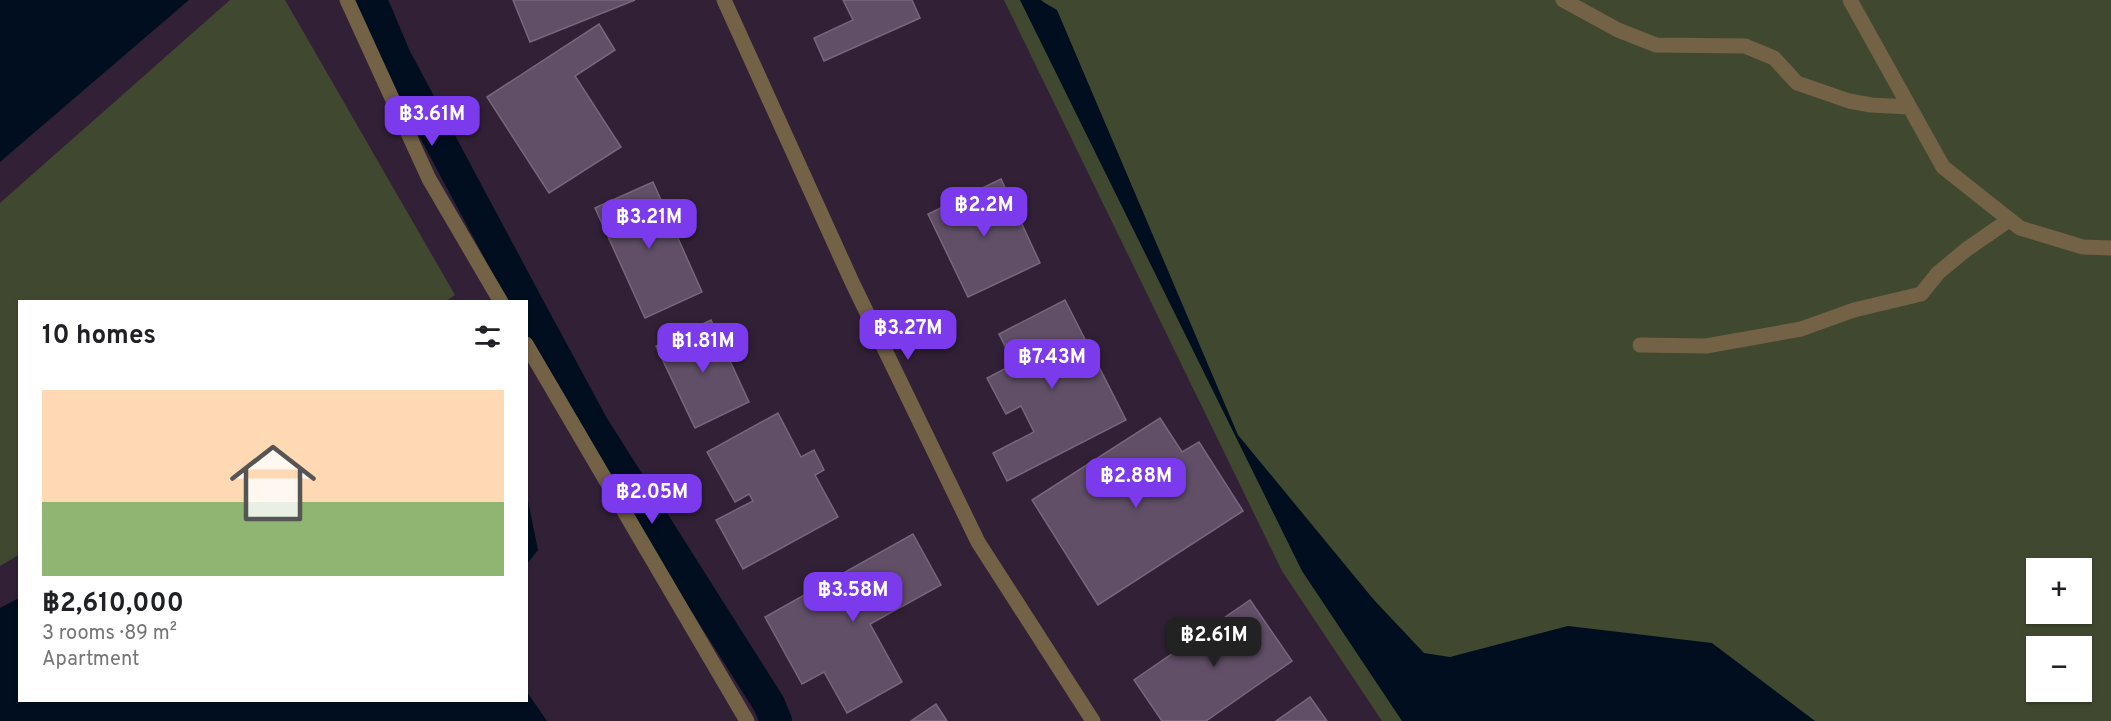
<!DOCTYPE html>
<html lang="en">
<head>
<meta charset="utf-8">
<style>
  :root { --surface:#fff; --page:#f6f6f6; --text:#202124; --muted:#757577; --line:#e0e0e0; --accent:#7c3aed }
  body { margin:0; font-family:Overpass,sans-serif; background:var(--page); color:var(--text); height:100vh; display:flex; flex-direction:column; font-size:22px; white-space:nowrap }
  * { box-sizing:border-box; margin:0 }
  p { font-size:20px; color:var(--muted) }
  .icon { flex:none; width:33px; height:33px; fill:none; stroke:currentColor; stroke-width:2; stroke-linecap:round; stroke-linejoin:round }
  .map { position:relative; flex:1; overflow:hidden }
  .panel { position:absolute; left:18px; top:300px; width:510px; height:402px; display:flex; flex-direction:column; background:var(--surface); border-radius:0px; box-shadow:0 2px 4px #0004 }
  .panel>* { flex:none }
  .buttons { position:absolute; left:2026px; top:558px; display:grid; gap:12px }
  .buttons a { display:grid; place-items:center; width:66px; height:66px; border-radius:0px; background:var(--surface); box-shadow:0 2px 4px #0004; font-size:30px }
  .price { position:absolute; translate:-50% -51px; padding:0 14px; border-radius:12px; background:var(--accent); color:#fff; font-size:20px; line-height:39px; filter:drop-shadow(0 2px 3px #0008) }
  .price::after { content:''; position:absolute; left:50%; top:36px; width:18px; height:14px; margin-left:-9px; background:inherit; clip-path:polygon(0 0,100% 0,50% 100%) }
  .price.active { background:#222; color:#fff }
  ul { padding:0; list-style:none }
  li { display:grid; align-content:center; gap:12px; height:318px; padding:0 24px }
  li+li { border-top:2px solid var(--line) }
  li span { display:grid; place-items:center; height:186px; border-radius:0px; color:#555 }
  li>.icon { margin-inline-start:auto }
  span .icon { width:108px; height:108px; fill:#fffc; stroke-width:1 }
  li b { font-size:26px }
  h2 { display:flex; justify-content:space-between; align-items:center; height:72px; padding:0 24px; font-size:26px }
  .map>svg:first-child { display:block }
  .green { fill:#40492f; fill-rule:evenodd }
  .water { fill:#000e20 }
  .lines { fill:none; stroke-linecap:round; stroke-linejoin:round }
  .canal { stroke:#000e20; stroke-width:32 }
  .building { fill:#614f67; stroke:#78667e; stroke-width:1.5 }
  .service { stroke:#736246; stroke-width:15 }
  .minor { stroke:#736246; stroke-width:15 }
</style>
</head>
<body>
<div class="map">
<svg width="2111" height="721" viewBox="0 0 2111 721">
  <rect width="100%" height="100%" fill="#322136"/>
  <!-- green -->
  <path class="green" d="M230,0H285L455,295L444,302H20L19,555L0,566V203Z
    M1004,0H2111V721H1382L1282,571ZM2037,568H2082V614H2037ZM2037,646H2082V692H2037Z"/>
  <!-- water -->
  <path class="water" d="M0,0H189L0,162Z
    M1020,0H1041L1045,3L1048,0L1045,3L1057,10L1238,435L1374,600L1424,653L1450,657L1568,626L1712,643L1815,721H1402L1302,571Z
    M526,491L538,550L527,564H526Z
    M19,598L20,700H526L527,692L547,721H0V608Z"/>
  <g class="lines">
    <!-- canal -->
    <path class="canal" d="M371,0L395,57L526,302
      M526,302L593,426L769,704L776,721"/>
  </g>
  <!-- building -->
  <path class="building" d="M513,0H635L530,42Z
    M843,0H912L920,18L824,61L814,38L853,20Z
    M599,24L615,50L575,76L621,147L549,193L487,97Z
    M1001,179L1040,263L968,297L928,214Z
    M653,182L702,292L645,318L595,208Z
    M1065,300L1126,420L1007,481L993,453L1034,432L1021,406L1006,414L987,378L1014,364L999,334Z
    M711,320L749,402L695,428L656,346Z
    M778,413L801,457L814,450L824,470L815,475L838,517L743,569L716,520L753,501L749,494L735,502L707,452Z
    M1160,418L1182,452L1199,442L1243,511L1098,605L1032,500Z
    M913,534L941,585L870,624L902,682L847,713L824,672L802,684L765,617Z
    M1250,600L1292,661L1206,721H1162L1134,680Z
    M1310,697L1327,721H1276Z
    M936,704L947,721H911Z"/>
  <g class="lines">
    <!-- service -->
    <path class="service" d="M1563,0L1618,30L1656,45L1745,46L1774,58L1797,83L1849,101L1871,105L1909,107
      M1850,0L1943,167L2020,228L2083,247L2111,248
      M1640,345L1706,346L1801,329L1854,310L1921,294L1938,273L1967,249L2009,220"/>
    <!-- minor -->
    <path class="minor" d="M347,0L429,179L501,302
      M724,0L852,282L978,542L1093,721
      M526,344L747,721"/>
  </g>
</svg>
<div class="buttons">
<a>+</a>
<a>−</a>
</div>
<b class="price" style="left:432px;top:147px">฿3.61M</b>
<b class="price" style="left:984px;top:238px">฿2.2M</b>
<b class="price" style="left:649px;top:250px">฿3.21M</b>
<b class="price" style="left:908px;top:361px">฿3.27M</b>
<b class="price" style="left:703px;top:374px">฿1.81M</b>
<b class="price" style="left:1052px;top:390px">฿7.43M</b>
<b class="price" style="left:1136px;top:509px">฿2.88M</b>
<b class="price" style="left:652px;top:525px">฿2.05M</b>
<b class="price" style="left:853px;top:623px">฿3.58M</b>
<b class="price active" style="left:1214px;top:668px">฿2.61M</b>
<section class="panel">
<h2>10 homes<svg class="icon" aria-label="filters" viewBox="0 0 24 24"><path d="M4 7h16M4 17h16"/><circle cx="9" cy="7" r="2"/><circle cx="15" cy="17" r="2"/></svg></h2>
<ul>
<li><span style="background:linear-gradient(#ffd9b3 60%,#8fb573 0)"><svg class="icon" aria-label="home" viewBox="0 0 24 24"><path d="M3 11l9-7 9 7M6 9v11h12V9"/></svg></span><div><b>฿2,610,000</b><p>3 rooms · 89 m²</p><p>Apartment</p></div></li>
</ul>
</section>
</div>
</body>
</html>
